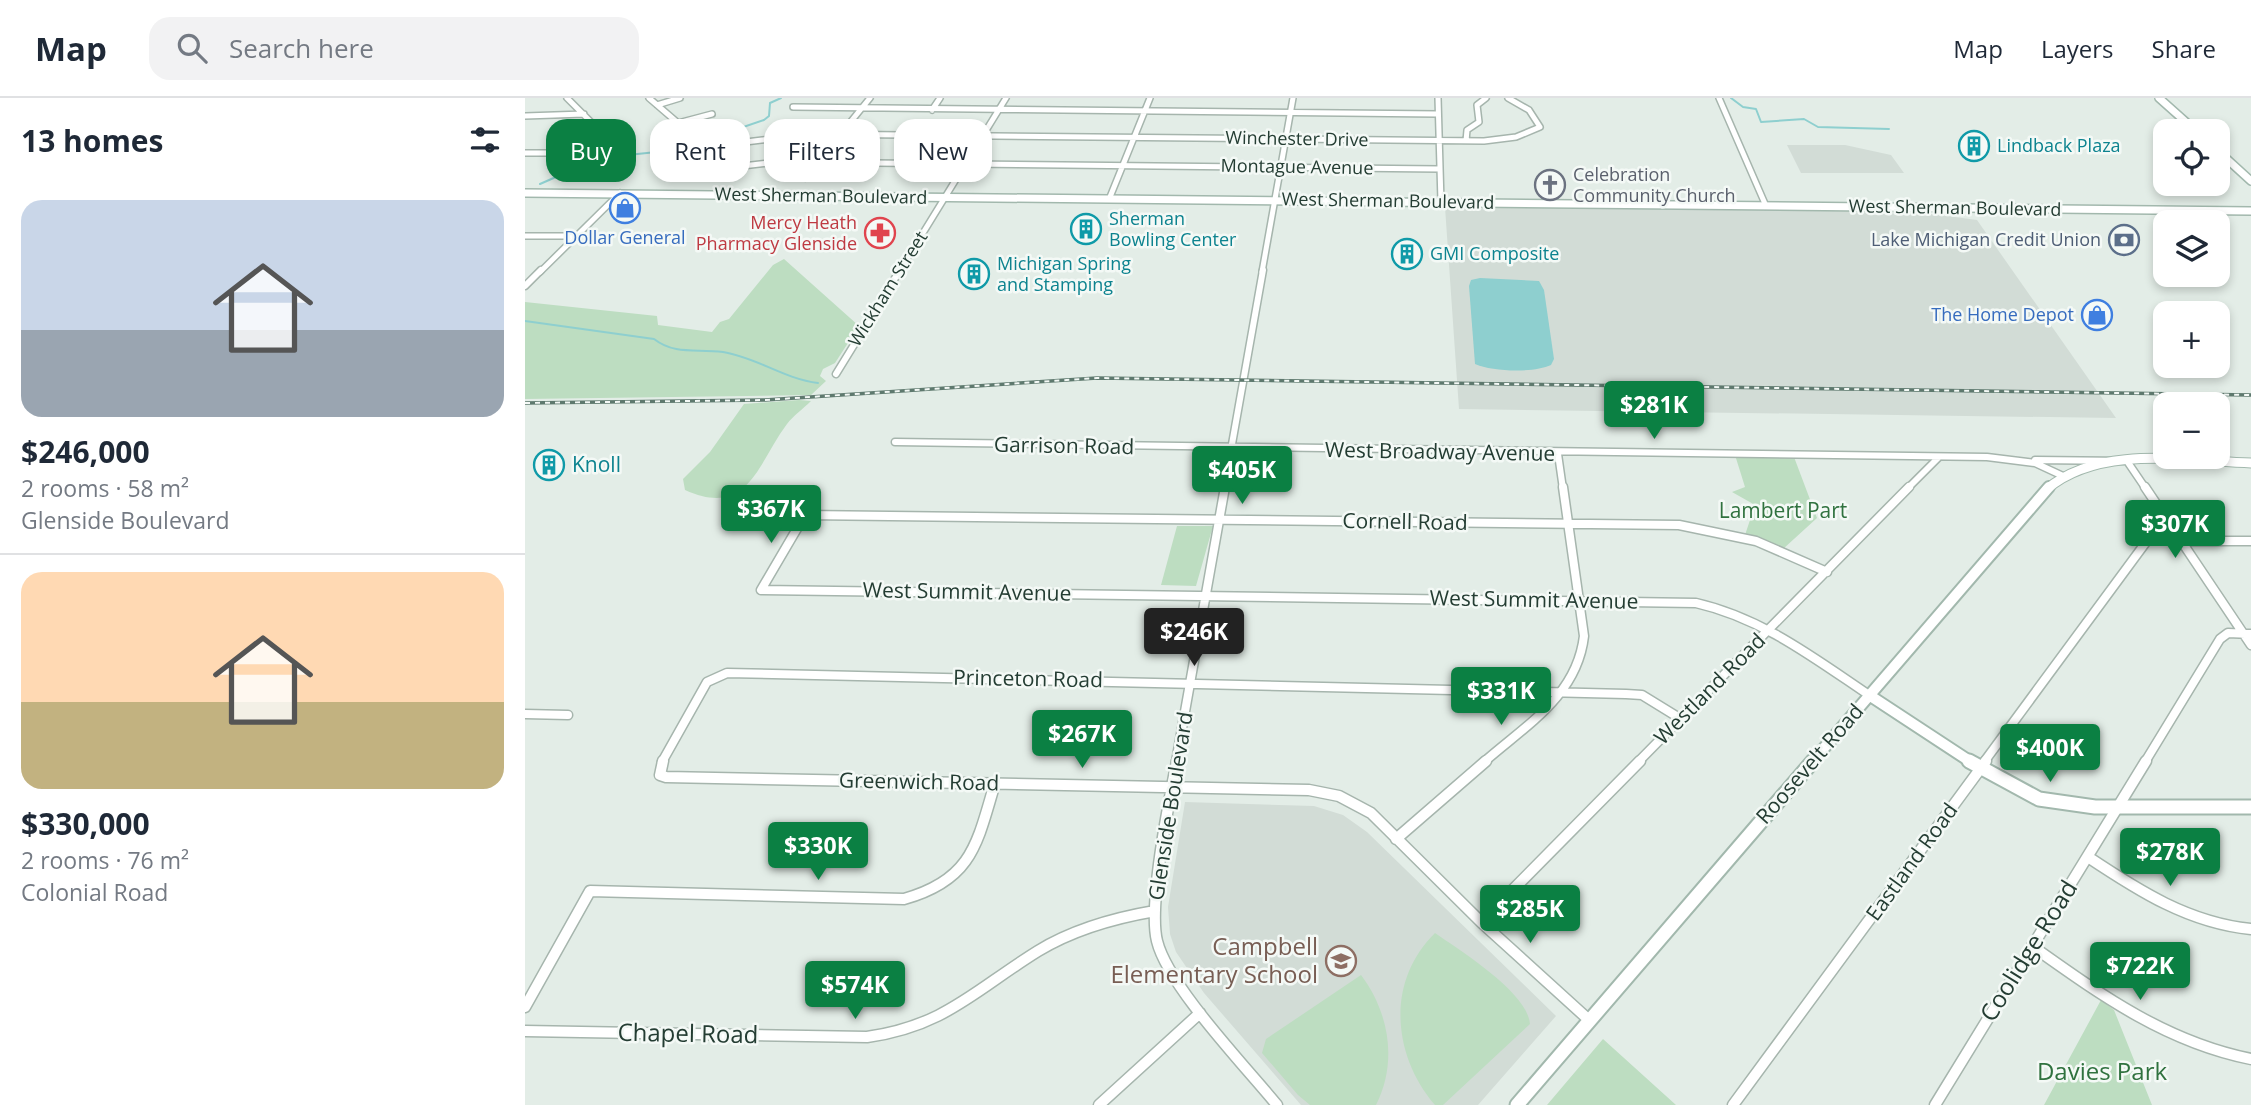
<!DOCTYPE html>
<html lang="en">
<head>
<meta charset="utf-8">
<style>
  :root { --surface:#fff; --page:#f2f2f3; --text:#1f2937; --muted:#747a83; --line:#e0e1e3; --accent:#0b8043 }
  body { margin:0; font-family:"Open Sans",sans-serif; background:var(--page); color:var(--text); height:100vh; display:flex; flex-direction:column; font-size:26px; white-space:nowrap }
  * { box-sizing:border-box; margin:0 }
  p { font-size:23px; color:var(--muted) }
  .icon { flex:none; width:38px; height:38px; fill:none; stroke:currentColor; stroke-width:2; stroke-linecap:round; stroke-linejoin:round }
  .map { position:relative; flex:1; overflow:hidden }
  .drawer { display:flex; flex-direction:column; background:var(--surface); width:525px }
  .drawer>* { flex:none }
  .top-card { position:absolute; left:21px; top:21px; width:665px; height:63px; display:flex; gap:14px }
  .tools { position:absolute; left:1628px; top:21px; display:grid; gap:14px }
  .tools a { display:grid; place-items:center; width:77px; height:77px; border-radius:14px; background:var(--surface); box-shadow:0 4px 10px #0003; font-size:35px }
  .price { position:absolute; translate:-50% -60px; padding:0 16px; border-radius:7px; background:var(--accent); color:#fff; font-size:23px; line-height:46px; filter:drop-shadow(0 2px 4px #0008) }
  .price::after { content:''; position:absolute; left:50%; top:42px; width:21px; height:16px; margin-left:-10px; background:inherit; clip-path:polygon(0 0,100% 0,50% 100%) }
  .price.on { background:#222; color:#fff }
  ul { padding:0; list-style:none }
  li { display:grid; align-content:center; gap:14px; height:371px; padding:0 21px }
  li+li { border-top:2px solid var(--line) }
  li span { display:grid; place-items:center; height:217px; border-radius:21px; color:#555 }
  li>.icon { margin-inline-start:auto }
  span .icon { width:126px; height:126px; fill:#fffc; stroke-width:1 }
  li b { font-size:30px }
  h2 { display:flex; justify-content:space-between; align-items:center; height:84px; padding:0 21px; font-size:30px }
  .tag { padding:0 24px; border-radius:21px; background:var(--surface); box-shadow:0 4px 10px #0003; font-size:24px; line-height:63px }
  .tag.on { background:var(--accent); color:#fff }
  header { display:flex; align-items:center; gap:42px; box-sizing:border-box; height:98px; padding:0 35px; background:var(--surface); border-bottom:2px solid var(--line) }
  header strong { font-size:33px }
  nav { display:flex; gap:38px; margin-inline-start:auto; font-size:24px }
  .search { width:490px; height:63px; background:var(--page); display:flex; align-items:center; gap:18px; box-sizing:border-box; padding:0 24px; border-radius:21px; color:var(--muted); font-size:26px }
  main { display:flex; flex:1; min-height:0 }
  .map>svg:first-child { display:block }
  .built { fill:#d2dcd6 }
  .green { fill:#bdddc1 }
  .water { fill:#8ecfcf }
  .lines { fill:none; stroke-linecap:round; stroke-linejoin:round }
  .stream { stroke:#8ecfcf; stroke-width:2 }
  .street-far3-casing { stroke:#a6b5ad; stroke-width:8 }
  .street-far2-casing { stroke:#a6b5ad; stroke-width:9 }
  .street-far1-casing { stroke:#a6b5ad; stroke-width:11 }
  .street-casing { stroke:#a6b5ad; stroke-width:13 }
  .secondary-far3-casing { stroke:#a2b8ad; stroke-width:10 }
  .secondary-far2-casing { stroke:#a2b8ad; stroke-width:11 }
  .secondary-far1-casing { stroke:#a2b8ad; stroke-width:14 }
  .secondary-casing { stroke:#a2b8ad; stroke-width:17 }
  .street-far3 { stroke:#fff; stroke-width:5 }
  .street-far2 { stroke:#fff; stroke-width:6 }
  .street-far1 { stroke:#fff; stroke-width:8 }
  .street { stroke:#fff; stroke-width:10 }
  .secondary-far3 { stroke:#fff; stroke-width:7 }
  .secondary-far2 { stroke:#fff; stroke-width:9 }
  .secondary-far1 { stroke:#fff; stroke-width:10 }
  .secondary { stroke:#fff; stroke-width:13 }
  .rail-casing { stroke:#5e796e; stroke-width:3.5 }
  .rail { stroke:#f4f9f6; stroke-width:2; stroke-dasharray:5; stroke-linecap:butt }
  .labels { text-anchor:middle; stroke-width:5; stroke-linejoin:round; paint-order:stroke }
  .far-street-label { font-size:18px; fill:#243d33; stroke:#f4f9f6 }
  .far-culture-label { font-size:18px; fill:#0d838f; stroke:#f4f9f6; text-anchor:start }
  .far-worship-label { font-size:18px; fill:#5b616d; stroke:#f4f9f6; text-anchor:start }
  .far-health-label { font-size:18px; fill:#be3a42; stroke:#f4f9f6; text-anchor:end }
  .far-shop-label { font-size:18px; fill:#366cbe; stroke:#f4f9f6 }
  .far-service-label { font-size:18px; fill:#4e5e75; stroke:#f4f9f6; text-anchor:end }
  .street-label { font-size:21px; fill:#243d33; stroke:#f4f9f6 }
  .culture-label { font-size:21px; fill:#0d838f; stroke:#f4f9f6; text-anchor:start }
  .park-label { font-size:21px; fill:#30723f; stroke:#f4f9f6 }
  .near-education-label { font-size:24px; fill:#785e54; stroke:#f4f9f6; text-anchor:end }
  .near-street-label { font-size:24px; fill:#243d33; stroke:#f4f9f6 }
  .near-park-label { font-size:24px; fill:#30723f; stroke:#f4f9f6 }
</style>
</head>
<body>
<header>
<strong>Map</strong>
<div class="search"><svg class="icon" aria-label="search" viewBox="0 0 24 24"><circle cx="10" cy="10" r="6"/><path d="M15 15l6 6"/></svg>Search here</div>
<nav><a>Map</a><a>Layers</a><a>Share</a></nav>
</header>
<main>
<section class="drawer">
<h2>13 homes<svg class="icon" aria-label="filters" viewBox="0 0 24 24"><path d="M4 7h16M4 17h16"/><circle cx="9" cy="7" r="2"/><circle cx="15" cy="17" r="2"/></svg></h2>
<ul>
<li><span style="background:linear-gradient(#c9d6e8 60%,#9aa5b1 0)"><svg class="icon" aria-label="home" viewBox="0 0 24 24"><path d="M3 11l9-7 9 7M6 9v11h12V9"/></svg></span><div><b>$246,000</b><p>2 rooms · 58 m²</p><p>Glenside Boulevard</p></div></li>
<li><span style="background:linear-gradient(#ffd9b3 60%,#c2b280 0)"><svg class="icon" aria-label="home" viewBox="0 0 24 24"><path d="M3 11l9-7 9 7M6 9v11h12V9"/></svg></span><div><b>$330,000</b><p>2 rooms · 76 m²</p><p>Colonial Road</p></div></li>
</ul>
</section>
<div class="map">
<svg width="1726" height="1007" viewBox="0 0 1726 1007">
  <rect width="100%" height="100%" fill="#e3ede7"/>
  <!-- built -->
  <path class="built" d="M1262,47H1320L1366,57L1379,75H1276Z
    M920,109L1385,113L1452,122L1591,320L934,311Z
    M660,704L789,708L818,717L842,734L1031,918L953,1007H776L679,895L651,854L645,836L643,809Z"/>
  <!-- green -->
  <path class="green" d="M259,161L334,228L310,265L298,271L295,278L301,283L286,297L0,301V204L132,218L133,227L187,234L195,224L204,221L248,167Z
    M274,302L286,303C278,311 268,318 262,326C233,364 224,421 160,392L158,381L185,354L219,306Z
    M1210,357L1269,359L1292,420L1258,451L1220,437L1230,407L1207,394L1220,389Z
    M652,428H688L671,488L636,487Z
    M910,835C937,854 1002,894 1005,926L918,1007H910C867,957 861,883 910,835Z
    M836,877C864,914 873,964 851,1007H785L773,997L737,955L741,941Z
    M1576,902L1589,912L1627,1007H1519Z
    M1078,941L1151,1007H1022Z"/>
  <!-- water -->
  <path class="water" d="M955,180L1014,183L1019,192L1029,261L1026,267C1009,275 968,274 950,266L944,188L946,182Z"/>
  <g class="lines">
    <!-- stream -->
    <path class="stream" d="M1206,0L1218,9L1231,11L1236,24L1279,21L1293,29L1364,31
      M186,40L239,22L244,18L245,5L256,0
      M15,86L74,60L141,53
      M0,223L129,241C151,258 173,250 198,254C231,259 259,281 293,285"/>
    <!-- street-far3 casing -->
    <g class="street-far3-casing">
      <path id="street-far3" d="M124,0L153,25L187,16
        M913,0L916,104
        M1194,0L1241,108
        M132,7L155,0
        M268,9L913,16
        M407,12L415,0
        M0,18L59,16
        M941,43L942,32L954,24L952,7L961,0
        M188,48L286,36L959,43L991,39L1015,29L1004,12L983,0
        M0,55H72L85,47V43L42,0
        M209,69L253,64L915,71
        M280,80L345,0
        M585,99L625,0
        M0,138H52
        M15,174L95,95
        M374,174L481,0
        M737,174L768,0"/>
    </g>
    <!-- street-far2 casing -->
    <g class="street-far2-casing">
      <path id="street-far2" d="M0,188L16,172
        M311,276L375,172
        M370,344L1462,359L1510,365L1538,378
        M1033,356L1038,391
        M1510,362L1602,363L1621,391
        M699,391L738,172
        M1382,391L1414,359"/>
    </g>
    <!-- street-far1 casing -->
    <g class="street-far1-casing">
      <path id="street-far1" d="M1620,389L1726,547
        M1654,443H1726
        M1302,474L1231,443L1154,427L280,417L236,492L1171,505C1237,520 1289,560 1344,597
        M0,616L43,617
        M137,664L182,584L202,575L1101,596L1117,597L1156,621
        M651,664L700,389
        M959,664C1001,627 1052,598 1059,538L1038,389
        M1113,664L1384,389
        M1459,664L1627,436L1648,434
        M1620,664L1695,541L1703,535L1726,536"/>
    </g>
    <!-- street casing -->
    <g class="street-casing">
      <path id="street" d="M138,663L135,677L141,679L784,692L814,698L846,715L956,824L1064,922
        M652,663C644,703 623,807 632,843C643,888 721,969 752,1007
        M871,741L961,663
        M1563,759C1614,793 1664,825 1726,831
        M956,824L1115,663
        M1507,848C1576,897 1641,944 1726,961
        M0,909L65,793L379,801C447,782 452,746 470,685
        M0,933L342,939C420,928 450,892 513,853C549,831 589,820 630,813
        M574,1007L675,915
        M1208,1007L1461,663
        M1410,1007L1621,663"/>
    </g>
    <!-- secondary-far3 casing -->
    <g class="secondary-far3-casing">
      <path id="secondary-far3" d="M1634,0L1671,33
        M1692,52L1726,83
        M0,95L1726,113"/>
    </g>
    <!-- secondary-far2 casing -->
    <g class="secondary-far2-casing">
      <path id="secondary-far2" d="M1522,391C1575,346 1663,363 1726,365"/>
    </g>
    <!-- secondary-far1 casing -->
    <g class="secondary-far1-casing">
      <path id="secondary-far1" d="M1344,597L1446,664
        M1287,664L1524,389"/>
    </g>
    <!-- secondary casing -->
    <g class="secondary-casing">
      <path id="secondary" d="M1444,663L1514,701L1570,709H1726
        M992,1007L1288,663"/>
    </g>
    <!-- street-far3 -->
    <use href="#street-far3" class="street-far3"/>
    <!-- street-far2 -->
    <use href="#street-far2" class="street-far2"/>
    <!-- street-far1 -->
    <use href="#street-far1" class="street-far1"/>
    <!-- street -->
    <use href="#street" class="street"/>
    <!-- secondary-far3 -->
    <use href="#secondary-far3" class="secondary-far3"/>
    <!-- secondary-far2 -->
    <use href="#secondary-far2" class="secondary-far2"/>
    <!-- secondary-far1 -->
    <use href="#secondary-far1" class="secondary-far1"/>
    <!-- secondary -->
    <use href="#secondary" class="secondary"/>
    <!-- rail casing -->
    <g class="rail-casing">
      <path id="rail" d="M0,305L240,302L572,280L1726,297"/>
    </g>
    <!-- rail -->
    <use href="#rail" class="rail"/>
  </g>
  <!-- icons -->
  <defs>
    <g id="building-ring" transform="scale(1.575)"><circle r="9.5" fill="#f4f9f6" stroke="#0f9aa8" stroke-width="1.5"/><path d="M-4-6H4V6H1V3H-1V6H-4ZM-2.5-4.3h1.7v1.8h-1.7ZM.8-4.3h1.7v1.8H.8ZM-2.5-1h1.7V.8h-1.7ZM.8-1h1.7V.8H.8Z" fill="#0f9aa8"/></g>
    <g id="church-ring" transform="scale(1.575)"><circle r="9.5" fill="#f4f9f6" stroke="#6b7280" stroke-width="1.5"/><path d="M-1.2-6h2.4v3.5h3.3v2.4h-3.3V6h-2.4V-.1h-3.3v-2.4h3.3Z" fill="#6b7280"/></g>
    <g id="shop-ring" transform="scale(1.575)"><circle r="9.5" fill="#f4f9f6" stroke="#3f7fe0" stroke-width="1.5"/><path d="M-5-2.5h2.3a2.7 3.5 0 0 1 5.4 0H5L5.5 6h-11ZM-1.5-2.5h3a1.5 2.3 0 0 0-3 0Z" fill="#3f7fe0"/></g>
    <g id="pharmacy-ring" transform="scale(1.575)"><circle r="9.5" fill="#f4f9f6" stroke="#e0444e" stroke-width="1.5"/><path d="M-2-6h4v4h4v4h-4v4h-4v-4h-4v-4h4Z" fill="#e0444e"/></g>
    <g id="bank-ring" transform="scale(1.575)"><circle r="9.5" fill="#f4f9f6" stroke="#5c6f8a" stroke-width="1.5"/><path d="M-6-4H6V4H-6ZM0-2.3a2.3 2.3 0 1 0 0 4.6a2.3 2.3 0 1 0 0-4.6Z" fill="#5c6f8a"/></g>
    <g id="school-ring" transform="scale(1.575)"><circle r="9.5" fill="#f4f9f6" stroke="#8d6e63" stroke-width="1.5"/><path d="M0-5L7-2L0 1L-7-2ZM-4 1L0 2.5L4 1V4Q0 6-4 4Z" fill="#8d6e63"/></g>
  </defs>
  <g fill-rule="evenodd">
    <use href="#building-ring" x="1449" y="48"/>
    <use href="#church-ring" x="1025" y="87"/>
    <use href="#shop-ring" x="100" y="110"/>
    <use href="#building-ring" x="561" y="131"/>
    <use href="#pharmacy-ring" x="355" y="135"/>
    <use href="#bank-ring" x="1599" y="142"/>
    <use href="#building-ring" x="882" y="156"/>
    <use href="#building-ring" x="449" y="176"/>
    <use href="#shop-ring" x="1572" y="217"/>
    <use href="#building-ring" x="24" y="367"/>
    <use href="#school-ring" x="816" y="863"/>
  </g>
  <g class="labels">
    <!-- far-street labels -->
    <g class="far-street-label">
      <text transform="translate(772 41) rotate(1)" y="6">Winchester Drive</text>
      <text transform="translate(772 69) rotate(1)" y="6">Montague Avenue</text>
      <text transform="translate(296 98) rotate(1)" y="6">West Sherman Boulevard</text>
      <text transform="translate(863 103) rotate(1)" y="6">West Sherman Boulevard</text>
      <text transform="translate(1430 110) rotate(1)" y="6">West Sherman Boulevard</text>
      <text transform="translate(363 191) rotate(-58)" y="6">Wickham Street</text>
    </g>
    <!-- far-culture labels -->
    <g class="far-culture-label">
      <text x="1472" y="54">Lindback Plaza</text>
      <text x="584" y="127">Sherman<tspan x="584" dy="21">Bowling Center</tspan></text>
      <text x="905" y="162">GMI Composite</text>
      <text x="472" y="172">Michigan Spring<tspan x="472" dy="21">and Stamping</tspan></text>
    </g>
    <!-- far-worship labels -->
    <g class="far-worship-label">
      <text x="1048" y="83">Celebration<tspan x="1048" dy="21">Community Church</tspan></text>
    </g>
    <!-- far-health labels -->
    <g class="far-health-label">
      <text x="332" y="131">Mercy Heath<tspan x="332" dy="21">Pharmacy Glenside</tspan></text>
    </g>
    <!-- far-shop labels -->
    <g class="far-shop-label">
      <text x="100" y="146">Dollar General</text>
      <text x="1549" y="223" text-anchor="end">The Home Depot</text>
    </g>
    <!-- far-service labels -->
    <g class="far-service-label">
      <text x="1576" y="148">Lake Michigan Credit Union</text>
    </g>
    <!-- street labels -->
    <g class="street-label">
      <text transform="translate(539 348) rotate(1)" y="7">Garrison Road</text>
      <text transform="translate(915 354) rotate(1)" y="7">West Broadway Avenue</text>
      <text transform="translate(880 424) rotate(1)" y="7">Cornell Road</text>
      <text transform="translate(442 494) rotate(1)" y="7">West Summit Avenue</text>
      <text transform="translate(1009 502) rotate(1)" y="7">West Summit Avenue</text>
      <text transform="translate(503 581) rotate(1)" y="7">Princeton Road</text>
      <text transform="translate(1185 591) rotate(-45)" y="7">Westland Road</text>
      <text transform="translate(1285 666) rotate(-49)" y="7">Roosevelt Road</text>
      <text transform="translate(394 684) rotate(1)" y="7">Greenwich Road</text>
      <text transform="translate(646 708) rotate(-81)" y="7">Glenside Boulevard</text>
      <text transform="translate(1387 764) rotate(-54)" y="7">Eastland Road</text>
    </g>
    <!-- culture labels -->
    <g class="culture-label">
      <text x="47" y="374">Knoll</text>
    </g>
    <!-- park labels -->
    <g class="park-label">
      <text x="1258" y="420">Lambert Part</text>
    </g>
    <!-- near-education labels -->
    <g class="near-education-label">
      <text x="793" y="857">Campbell<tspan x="793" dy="28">Elementary School</tspan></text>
    </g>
    <!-- near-street labels -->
    <g class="near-street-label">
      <text transform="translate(1504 853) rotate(-58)" y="8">Coolidge Road</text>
      <text transform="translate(163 936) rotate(1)" y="8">Chapel Road</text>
    </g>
    <!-- near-park labels -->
    <g class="near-park-label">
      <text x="1577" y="982">Davies Park</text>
    </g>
  </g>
</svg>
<div class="tools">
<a><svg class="icon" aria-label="locate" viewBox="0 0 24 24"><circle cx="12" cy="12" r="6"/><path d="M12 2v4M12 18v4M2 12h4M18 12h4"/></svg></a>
<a><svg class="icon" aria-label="layers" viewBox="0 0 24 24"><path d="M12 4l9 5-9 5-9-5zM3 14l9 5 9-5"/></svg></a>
<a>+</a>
<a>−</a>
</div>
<b class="price" style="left:1129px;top:343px">$281K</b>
<b class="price" style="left:717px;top:408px">$405K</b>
<b class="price" style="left:246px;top:447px">$367K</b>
<b class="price" style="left:1650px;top:462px">$307K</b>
<b class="price on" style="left:669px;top:570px">$246K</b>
<b class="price" style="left:976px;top:629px">$331K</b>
<b class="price" style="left:557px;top:672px">$267K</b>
<b class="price" style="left:1525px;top:686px">$400K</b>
<b class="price" style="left:293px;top:784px">$330K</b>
<b class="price" style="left:1645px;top:790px">$278K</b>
<b class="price" style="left:1005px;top:847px">$285K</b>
<b class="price" style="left:1615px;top:904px">$722K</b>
<b class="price" style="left:330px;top:923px">$574K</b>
<div class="top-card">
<a class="tag on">Buy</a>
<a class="tag">Rent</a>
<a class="tag">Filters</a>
<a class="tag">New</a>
</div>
</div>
</main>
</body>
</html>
